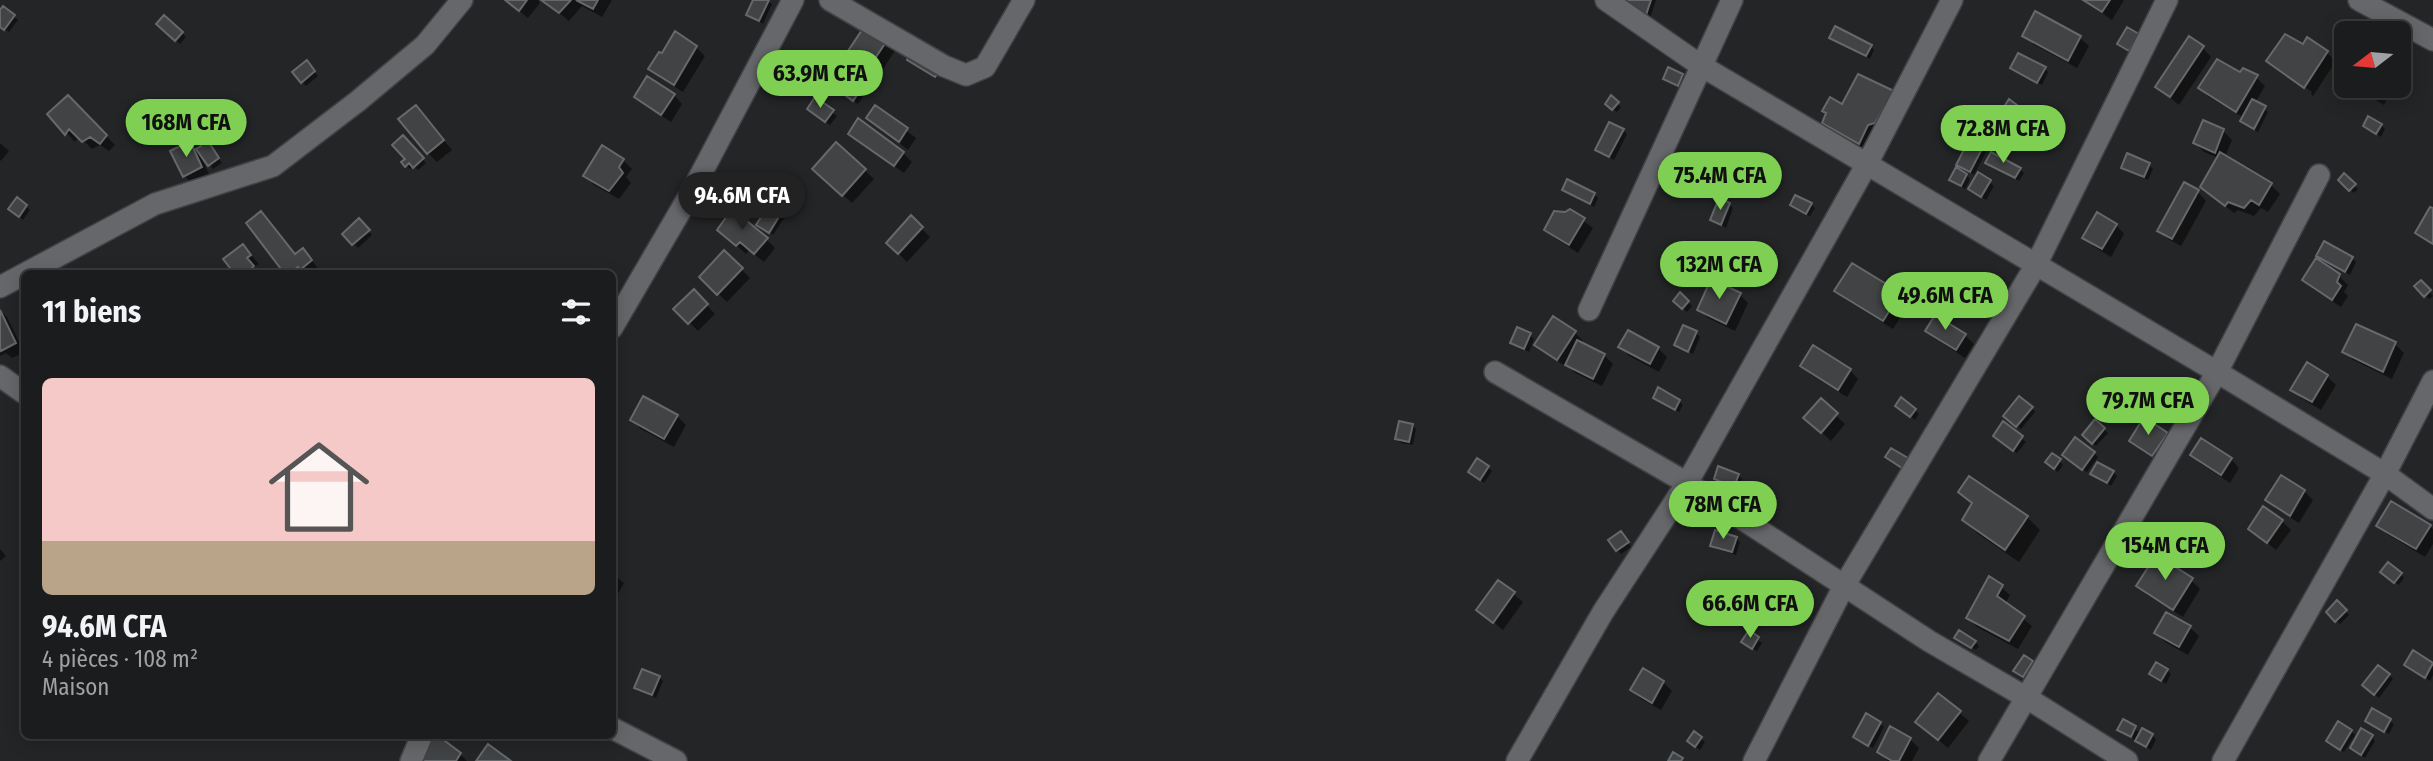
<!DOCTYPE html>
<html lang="fr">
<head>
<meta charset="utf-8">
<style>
  :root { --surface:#1b1c1d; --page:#28292a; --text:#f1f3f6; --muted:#a0a1a4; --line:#393a3b; --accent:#7fd052 }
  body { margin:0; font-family:"Fira Sans Condensed",sans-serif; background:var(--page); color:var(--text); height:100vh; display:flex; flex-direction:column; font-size:26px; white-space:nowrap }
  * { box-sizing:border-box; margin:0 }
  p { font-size:23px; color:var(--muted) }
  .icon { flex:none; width:38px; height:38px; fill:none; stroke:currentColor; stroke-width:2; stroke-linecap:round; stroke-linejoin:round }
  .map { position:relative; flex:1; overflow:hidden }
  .panel { position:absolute; left:21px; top:270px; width:595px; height:469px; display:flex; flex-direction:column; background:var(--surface); border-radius:10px; box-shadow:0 4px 18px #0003,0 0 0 2px var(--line) }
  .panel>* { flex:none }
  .needle { width:46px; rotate:254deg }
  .fabs { position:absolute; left:2334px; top:21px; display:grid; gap:14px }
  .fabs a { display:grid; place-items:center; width:77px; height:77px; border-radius:10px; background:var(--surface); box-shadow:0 4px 18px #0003,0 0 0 2px var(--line); font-size:35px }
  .price { position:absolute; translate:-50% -60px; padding:0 16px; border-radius:24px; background:var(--accent); color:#111; font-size:23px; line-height:46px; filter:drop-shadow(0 2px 4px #0008) }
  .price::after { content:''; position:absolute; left:50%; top:42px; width:21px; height:16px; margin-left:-10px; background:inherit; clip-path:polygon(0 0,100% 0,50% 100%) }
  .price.selected { background:#222; color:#fff }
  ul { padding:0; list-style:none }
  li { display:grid; align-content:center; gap:14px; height:371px; padding:0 21px }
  li span { display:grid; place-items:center; height:217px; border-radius:10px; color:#555 }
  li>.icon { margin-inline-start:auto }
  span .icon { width:126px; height:126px; fill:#fffc; stroke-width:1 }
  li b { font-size:30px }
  h2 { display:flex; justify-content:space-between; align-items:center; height:84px; padding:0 21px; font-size:30px }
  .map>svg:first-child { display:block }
  .shadow { fill:#0007 }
  .building { fill:#414345; stroke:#66696b; stroke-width:2 }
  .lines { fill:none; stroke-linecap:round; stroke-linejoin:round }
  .minor-casing { stroke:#414244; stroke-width:24 }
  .minor { stroke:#66676a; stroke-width:21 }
</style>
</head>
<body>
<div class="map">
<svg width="2433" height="761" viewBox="0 0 2433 761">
  <rect width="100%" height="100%" fill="#242527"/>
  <!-- shadow -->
  <path class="shadow" d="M506,0H538L540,3L528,18Z
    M543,0H612L602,17L582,6L569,21Z
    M754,0H767L772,4L763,24L748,14Z
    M1630,0H1656L1650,18L1627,7Z
    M2083,0H2124L2112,20Z
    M3,8L18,20L9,32L0,26V13Z
    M165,17L186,37L180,44L159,24Z
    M866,26L896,49L874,83L871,81L872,79L851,64V67L844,60Z
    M2024,36L2080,38L2089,46L2077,68L2033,44Z
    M1831,37L1871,46L1874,50L1870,59Z
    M696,47L705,56L683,92L659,77L651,68Z
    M2304,47L2327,53L2336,61L2313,96L2311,94L2312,92L2269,61Z
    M2203,48L2211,57L2179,105L2157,87Z
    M306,63L318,76L306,86L294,73Z
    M2012,68H2044L2048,72L2042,85Z
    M1682,75L1686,79L1682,88L1665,79Z
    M2240,75L2256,77L2265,86L2255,103L2268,112L2258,132L2246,125L2242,121L2244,118L2209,97L2200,88Z
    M864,84L868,88L858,104L844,94Z
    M2352,86H2394L2384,105Z
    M1893,92L1873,156L1837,136L1824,123L1842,106Z
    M674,95L682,104L671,122L645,105L636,97Z
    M68,97L115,145L109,151L100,145L92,149L79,136L75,142L50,114Z
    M1611,98L1621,107L1617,112L1611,107Z
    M816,99L837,116L830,125L813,112Z
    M2010,102L2024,113L2019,121L2008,114Z
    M416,107L452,150L437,162L428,153Z
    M875,107L916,138L908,150L868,118Z
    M2203,123L2223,131L2232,140L2225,157L2271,185L2280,194L2268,212L2261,208L2254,216L2238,210L2234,213L2211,195L2218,158L2204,152L2195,143Z
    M2381,125L2385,129L2381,137L2365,126Z
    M1623,130L1627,134L1614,160L1597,150Z
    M851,134L903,153L912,162L904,173L859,142Z
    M403,137L426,163L418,170L414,166L410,169L404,162L408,159Z
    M1971,140L1987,150L1974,175L1958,164Z
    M208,142L222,163L213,169L202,154L200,155L210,176L193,184L184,176L190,144L197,151Z
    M0,143L9,151L1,161L0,160Z
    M837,144L874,179L852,203L823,177Z
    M623,160L632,169L626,177L631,183L619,199L594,185L585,176Z
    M2149,165L2153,169L2148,180L2128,171L2124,167Z
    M1992,166L2020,169L2024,173L2019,181Z
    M1966,175L1970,179L1965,189L1956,183Z
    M1979,175L1994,186L1986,200L1970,189Z
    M2344,176L2358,189L2354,193L2341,180Z
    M1564,190L1594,194L1598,198L1594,207Z
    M2198,192L2206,201L2181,246L2168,239L2159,230Z
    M1729,204L1733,208L1726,228L1712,219Z
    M1812,205L1815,208L1810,216L1807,215Z
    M26,206L30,210L23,220L14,213Z
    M782,211L786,215L773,235L763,228Z
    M1570,211L1593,228L1578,253L1555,238L1546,229Z
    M261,213L296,256L311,259L319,270L314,273H286Z
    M911,218L930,237L907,262L888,243Z
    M359,221L372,235L358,248L345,234Z
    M2116,225L2124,234L2111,257L2093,246L2084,237Z
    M728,238L766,239L775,248L764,262L749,250L746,254Z
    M243,246L259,264L254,267L259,273H232Z
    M724,252L750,278L727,302L701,277Z
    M2352,258L2356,262L2350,275L2322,259Z
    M2339,276L2348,285L2344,292L2348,296L2341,307L2313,289L2304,280Z
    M2417,286H2425L2433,296L2429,299Z
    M1836,290L1900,295L1909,304L1893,329L1845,299Z
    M694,292L715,314L698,331L676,309Z
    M1739,294L1748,303L1735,331L1708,318L1699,309Z
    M1680,295L1692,306L1687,312L1679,305Z
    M0,310L7,317L24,352L12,358L6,353L0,356Z
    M2357,326L2395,344L2404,353L2392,379L2353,360L2344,351Z
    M1927,330L1965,335L1974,344L1965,358L1936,339Z
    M1575,333L1583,341L1581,344L1604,355L1613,364L1602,386L1575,373L1567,365L1566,367L1536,345Z
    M1696,333L1700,337L1693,354L1676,345Z
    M1530,335L1534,339L1529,352L1512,343Z
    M1621,347L1658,348L1667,357L1659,372L1629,356Z
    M1803,366L1850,370L1858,379L1847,397L1811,375Z
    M2327,376L2336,385L2321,410L2301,398L2293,389Z
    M1655,397L1679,401L1683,405L1679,412Z
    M1821,401L1845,424L1831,441L1815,426Z
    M2032,408L2035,412L2021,429L2009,420Z
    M1901,410H1915L1919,414L1915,420Z
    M677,416L686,425L674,447L641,429L632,420Z
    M2095,421L2108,433L2096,446L2084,435Z
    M2004,424L2026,442L2017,453L1999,439Z
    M1412,425L1416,429L1413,445L1401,443L1397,439Z
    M2167,434L2175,443L2162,464L2131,441Z
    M2094,453L2098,457L2087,472L2068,459Z
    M2192,455L2231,459L2239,468L2230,483L2201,464Z
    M2060,461L2063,465L2058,472L2051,466Z
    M1488,467L1492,471L1484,483L1470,472Z
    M2113,472L2117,476L2111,486L2093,474Z
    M1738,475L1742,479L1738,489L1720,483L1716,479Z
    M2304,491L2313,500L2299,523L2276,509L2267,500Z
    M1960,492L2027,517L2040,530L2019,562L1978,534L1964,520L1973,505Z
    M2282,521L2291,530L2276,550L2250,529Z
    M2379,525L2430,526L2433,529V544L2425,557L2387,534Z
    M1625,537L1631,547L1621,554L1617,550Z
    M1736,538L1740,542L1736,555L1716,549L1712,545Z
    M0,549L6,556L0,561Z
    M612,573L624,583L613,603H612Z
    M2401,574L2404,578L2399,585L2386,576Z
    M2191,580L2200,589L2183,617L2147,595L2138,586Z
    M1499,582L1523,602L1503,630L1479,610Z
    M2001,587L2010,595L2005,604L2032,626L2018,649L1977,627L1968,618Z
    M2337,603L2349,615L2340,624L2328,612Z
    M2190,628L2199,636L2188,655L2165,642L2156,633Z
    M1749,633L1762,643L1757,651L1748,646Z
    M1960,641L1975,642L1979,646L1976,650Z
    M2413,653L2433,665V675L2430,681L2406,665Z
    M2032,662L2036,666L2028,680L2020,675Z
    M2167,670L2171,674L2166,684L2151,674Z
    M1643,671L1663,682L1672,691L1661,710L1641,699L1632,690Z
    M2389,675L2393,679L2379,698L2368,689Z
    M659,677L663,681L656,698L636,688Z
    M1938,695L1969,721L1948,748L1917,722Z
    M2373,710L2394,724L2389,734L2371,724Z
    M2123,721L2141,733L2152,735L2156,739L2151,750L2119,730Z
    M1880,723L1884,727L1873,748L1855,737Z
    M2351,731L2355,735L2344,752L2332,745Z
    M1694,733L1705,742L1700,750L1693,745Z
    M434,735L460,754L467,761H416Z
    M2372,737L2375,741L2365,758L2352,748Z
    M1910,739L1919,748L1912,761H1888L1879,752Z"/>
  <!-- building -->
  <path class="building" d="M505,0H527L519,11Z
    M541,0H571L559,13Z
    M576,0H598L593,9Z
    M753,0H769L759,21L746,15Z
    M1628,0H1651L1646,15L1625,7Z
    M2083,0H2110L2102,12Z
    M3,6L15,15L4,30L0,27V10Z
    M2035,11L2081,36L2068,61L2022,36Z
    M164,15L183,32L175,41L156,24Z
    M866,24L888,39L864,75L842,60Z
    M1835,26L1872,45L1866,56L1829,38Z
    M2127,27L2139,34L2129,51L2117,44Z
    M675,31L697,46L674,85L648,69L659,52L662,53Z
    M2285,34L2303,44L2307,37L2328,51L2304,88L2266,61Z
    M2189,36L2204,46L2170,97L2155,87Z
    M913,49L942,67L935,77L907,60Z
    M2018,53L2046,67L2037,83L2010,68Z
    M2217,59L2240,72L2243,68L2258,75L2236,112L2198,88Z
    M307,60L315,71L301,83L292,72Z
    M1668,67L1683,74L1678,86L1663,79Z
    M850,72L865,83L853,101L838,90Z
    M1858,74L1894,91L1875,123L1868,125L1859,144L1822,123L1826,113L1822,111L1830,97L1842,104Z
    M647,76L675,94L661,115L634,97Z
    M2355,86H2381L2375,97Z
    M68,95L107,135L100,144L90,137L82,142L69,129L65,135L47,114Z
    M1611,95L1619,102L1612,110L1605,104Z
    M815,97L834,110L825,122L807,109Z
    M2009,99L2021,108L2014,118L2002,110Z
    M2252,99L2266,106L2254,129L2240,121Z
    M416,105L444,140L427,154L398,119Z
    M875,105L908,128L899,142L866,118Z
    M2368,116L2382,124L2376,134L2363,126Z
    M858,118L904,152L894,166L848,134Z
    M2203,120L2224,129L2215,153L2193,143Z
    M1609,122L1624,129L1609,157L1595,150Z
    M403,135L424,158L413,168L409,163L405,167L401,162L405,159L392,145Z
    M205,136L219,158L208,166L196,149L201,146L198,140Z
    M1970,138L1984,145L1970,172L1956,165Z
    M190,141L202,167L183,177L170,151Z
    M836,142L866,169L842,196L812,169Z
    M602,145L624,159L619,167L623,173L609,191L583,176Z
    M1991,152L2021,168L2015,178L1985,163Z
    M2220,152L2272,183L2259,205L2251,200L2244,208L2228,202L2225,206L2200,187Z
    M2127,153L2150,163L2144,177L2121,168Z
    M1956,167L1967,174L1961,186L1949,180Z
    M1978,172L1991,180L1981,197L1968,189Z
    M2344,173L2356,184L2349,191L2338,180Z
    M1567,179L1595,193L1590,204L1562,190Z
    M2184,182L2199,190L2172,239L2157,231Z
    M1795,195L1812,203L1806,214L1790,205Z
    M17,197L27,205L19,217L8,209Z
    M1719,198L1730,203L1721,225L1710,220Z
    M771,202L783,210L769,233L756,225Z
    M2430,207L2433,208V244L2415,233Z
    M732,209L768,238L754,254L740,242L736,246L717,230Z
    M1570,209L1585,218L1569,245L1544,230L1554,211L1565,212Z
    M261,211L295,254L303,248L312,260L300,270L298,267L290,273H284L246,223Z
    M2097,212L2117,224L2102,249L2082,238Z
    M911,215L923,227L898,254L886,243Z
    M359,218L370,230L352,245L342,234Z
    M2324,241L2353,257L2345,272L2316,256Z
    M243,244L251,255L247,258L254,266L247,273H230L227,270L230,268L223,259Z
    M724,250L743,268L717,295L699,277Z
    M2316,258L2340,274L2337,282L2341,286L2332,300L2302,280Z
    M1852,263L1901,293L1883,321L1834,291Z
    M1711,279L1741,293L1726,324L1697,310Z
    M2421,280L2431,290L2424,297L2414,286Z
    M694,289L708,304L688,324L673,309Z
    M1680,292L1689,301L1682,309L1673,301Z
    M0,310L16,343L1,351L0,348Z
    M1935,315L1966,334L1956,350L1925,331Z
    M1553,316L1576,331L1557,360L1534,345Z
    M2356,324L2396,342L2383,372L2342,352Z
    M1683,325L1697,331L1688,352L1674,345Z
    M1517,327L1531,333L1524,349L1510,343Z
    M1628,330L1659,347L1650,364L1618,347Z
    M1577,340L1605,354L1593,379L1565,365Z
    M1813,345L1851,369L1838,390L1800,366Z
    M2307,362L2328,375L2312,402L2290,390Z
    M1658,387L1680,400L1675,410L1653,398Z
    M643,396L678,415L664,439L630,420Z
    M2019,396L2033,407L2016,427L2003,416Z
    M1901,397L1916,409L1910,417L1895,406Z
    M1821,398L1838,413L1821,433L1803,418Z
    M2144,417L2168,433L2152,456L2129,441Z
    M2095,419L2105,428L2092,444L2082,435Z
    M1399,421L1413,424L1409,442L1395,439Z
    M2003,421L2023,436L2013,451L1993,436Z
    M2075,437L2095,452L2082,470L2062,455Z
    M2201,438L2232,458L2221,475L2190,455Z
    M1891,448L1908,458L1902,468L1885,457Z
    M2052,453L2061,459L2054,469L2045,462Z
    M1477,458L1489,466L1480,480L1468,472Z
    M2097,462L2114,471L2107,483L2090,474Z
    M1718,466L1739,474L1734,487L1714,479Z
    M2281,475L2305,490L2290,516L2265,500Z
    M1969,476L2028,516L2005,550L1962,520L1972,503L1958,492Z
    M2391,501L2431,525L2416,549L2376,526Z
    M2263,506L2283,520L2267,543L2248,529Z
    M1715,530L1737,537L1732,552L1710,546Z
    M1621,531L1629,542L1616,551L1608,540Z
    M2156,555L2193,578L2173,610L2136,586Z
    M2388,562L2402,573L2394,583L2380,572Z
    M1989,576L2003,585L1997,596L2025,616L2009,641L1966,618Z
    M1498,580L1515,592L1493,623L1476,610Z
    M2337,600L2347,610L2335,622L2326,612Z
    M2166,612L2191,626L2179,647L2154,633Z
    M1749,630L1759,637L1752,649L1741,642Z
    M1959,630L1976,641L1971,648L1954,638Z
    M2413,650L2433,663L2425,678L2404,665Z
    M2024,655L2033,661L2023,677L2013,671Z
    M2156,662L2168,669L2161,681L2149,674Z
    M2378,665L2390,674L2374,695L2362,685Z
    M1643,668L1664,681L1652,703L1630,690Z
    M642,669L660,676L652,695L634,688Z
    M1938,693L1961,711L1938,740L1915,722Z
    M2372,708L2391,719L2384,732L2365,721Z
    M1866,713L1881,722L1868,746L1853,737Z
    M2123,719L2136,726L2131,737L2117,730Z
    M2338,721L2352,730L2340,750L2326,741Z
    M1890,726L1911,738L1899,761H1892L1877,752Z
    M2142,728L2153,734L2146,747L2135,741Z
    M2361,728L2373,735L2361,755L2350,748Z
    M1694,731L1702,737L1695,747L1687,741Z
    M419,735H437L461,753L456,761H417Z
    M488,744L511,761H476Z
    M1673,752L1683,758L1681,761H1668Z"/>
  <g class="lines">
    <!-- minor casing -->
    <g class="minor-casing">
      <path id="minor" d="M830,0L944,66L966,75L985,67L1024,0
        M1606,0L1700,65L2217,372L2385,474L2433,509
        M2359,0L2433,40
        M0,287L155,204L273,166L358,101L425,45L462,0
        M1589,310L1732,0
        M612,328L692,191L793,0
        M1495,372L1687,483L1929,641L2027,698L2127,761
        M0,376L24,393
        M612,728L676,761
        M411,761L422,735
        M1517,761L1603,612L1687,483L1867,164L1952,0
        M1754,761L1844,586L2036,265L2167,0
        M1989,761L2217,372L2319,175
        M2223,761L2385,474L2433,381"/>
    </g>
    <!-- minor -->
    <use href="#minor" class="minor"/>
  </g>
</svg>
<div class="fabs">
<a><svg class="needle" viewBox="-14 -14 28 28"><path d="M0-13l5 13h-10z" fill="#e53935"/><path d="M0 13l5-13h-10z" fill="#a0a1a4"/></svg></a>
</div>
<b class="price" style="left:820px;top:110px">63.9M CFA</b>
<b class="price" style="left:186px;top:159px">168M CFA</b>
<b class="price" style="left:2003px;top:165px">72.8M CFA</b>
<b class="price" style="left:1720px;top:212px">75.4M CFA</b>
<b class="price selected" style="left:742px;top:232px">94.6M CFA</b>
<b class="price" style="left:1719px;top:301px">132M CFA</b>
<b class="price" style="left:1945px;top:332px">49.6M CFA</b>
<b class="price" style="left:2148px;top:437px">79.7M CFA</b>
<b class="price" style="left:1723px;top:541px">78M CFA</b>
<b class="price" style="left:2165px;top:582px">154M CFA</b>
<b class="price" style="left:1750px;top:640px">66.6M CFA</b>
<section class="panel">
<h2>11 biens<svg class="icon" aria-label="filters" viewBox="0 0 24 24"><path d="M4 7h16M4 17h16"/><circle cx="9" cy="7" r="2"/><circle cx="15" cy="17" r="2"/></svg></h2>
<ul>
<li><span style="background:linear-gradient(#f6c9c9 75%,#b9a48a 0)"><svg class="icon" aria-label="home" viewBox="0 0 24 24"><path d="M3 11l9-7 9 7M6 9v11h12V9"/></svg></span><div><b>94.6M CFA</b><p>4 pièces · 108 m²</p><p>Maison</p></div></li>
</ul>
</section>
</div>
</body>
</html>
